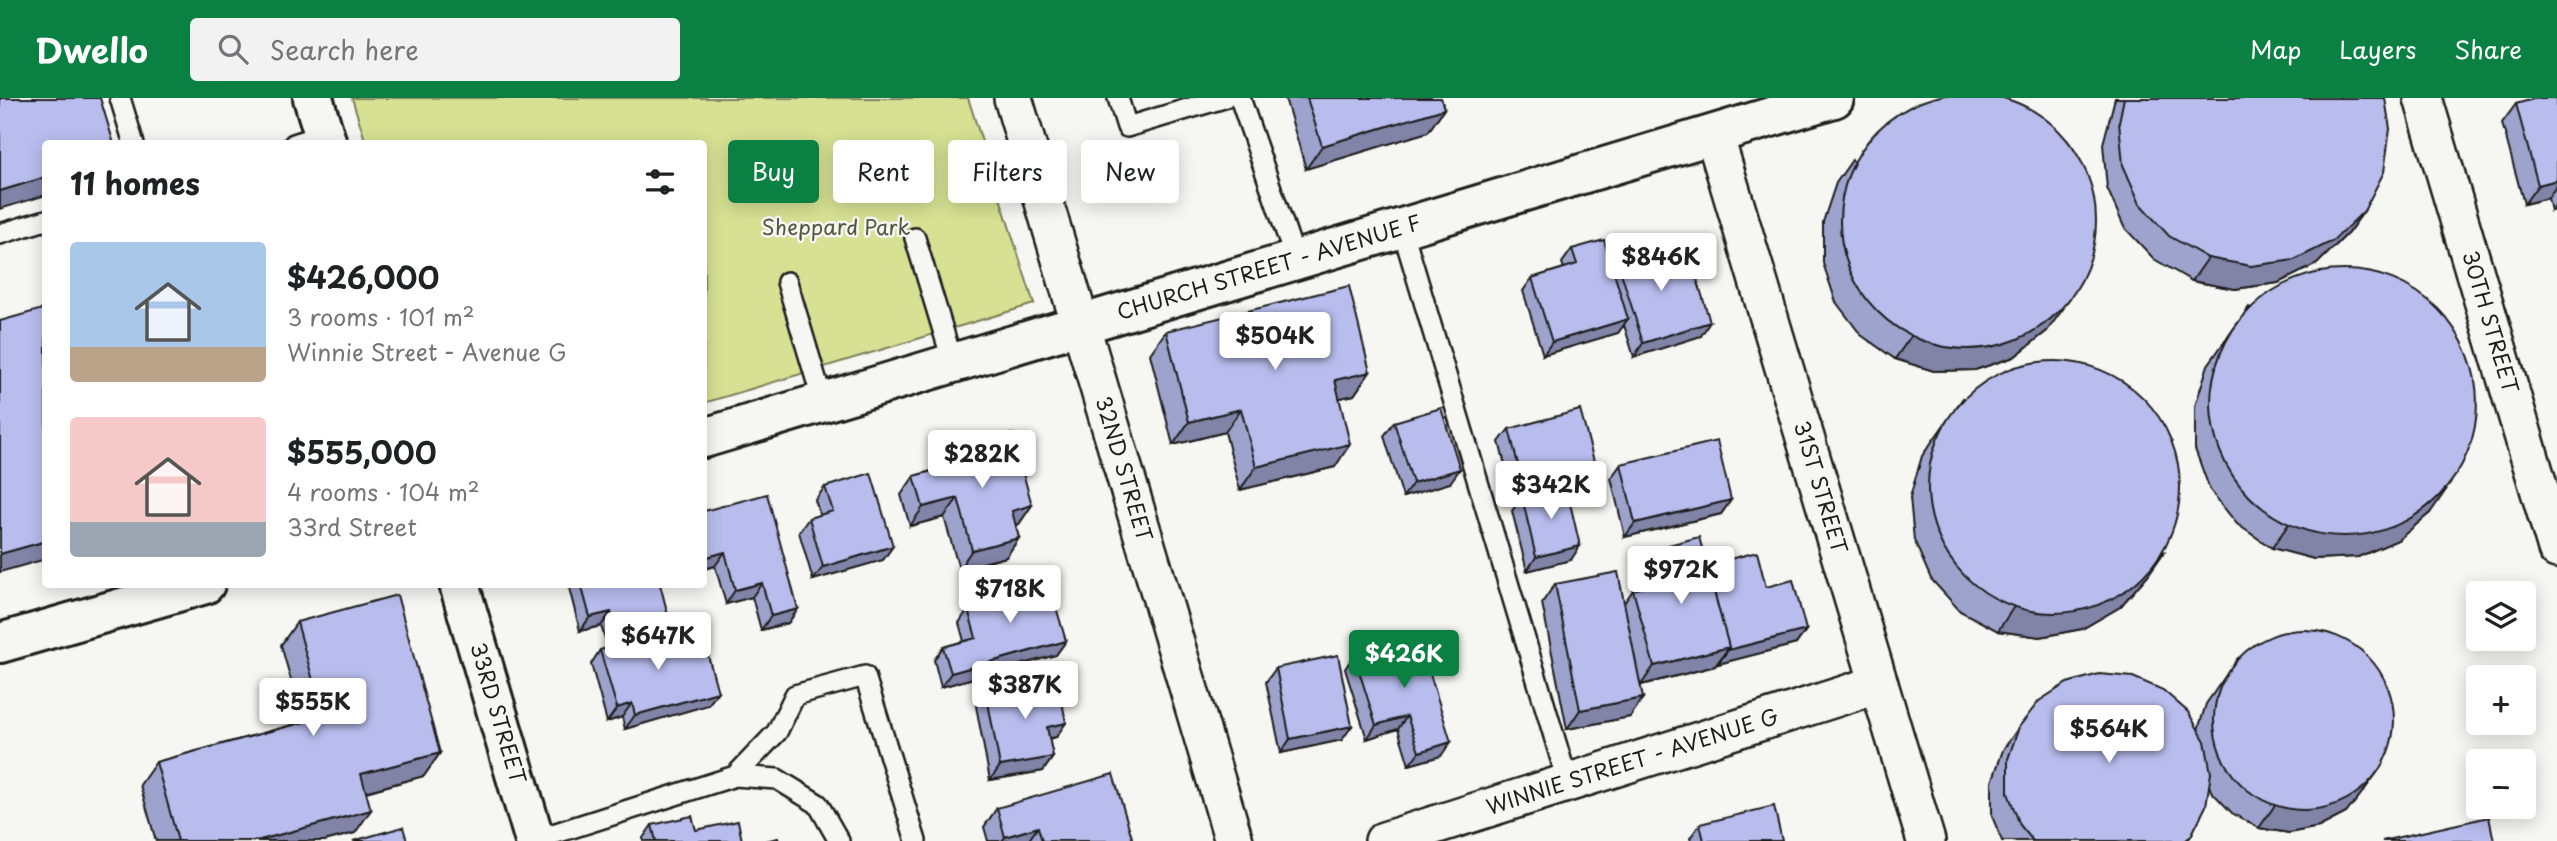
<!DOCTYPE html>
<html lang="en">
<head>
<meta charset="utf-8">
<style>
  :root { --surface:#fff; --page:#f2f2f2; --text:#202124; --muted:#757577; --accent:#0b8043 }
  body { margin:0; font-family:"Playpen Sans",sans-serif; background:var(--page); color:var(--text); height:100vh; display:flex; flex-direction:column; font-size:26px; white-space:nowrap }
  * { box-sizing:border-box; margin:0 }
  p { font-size:23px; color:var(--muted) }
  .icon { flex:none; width:38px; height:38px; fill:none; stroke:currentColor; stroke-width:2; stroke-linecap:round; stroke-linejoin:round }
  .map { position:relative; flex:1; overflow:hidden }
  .details { position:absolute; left:42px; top:42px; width:665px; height:448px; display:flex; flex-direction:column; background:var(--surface); border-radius:7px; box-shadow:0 4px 18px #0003 }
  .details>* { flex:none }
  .guide { position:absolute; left:728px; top:42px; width:665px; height:63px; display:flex; gap:14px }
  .controls { position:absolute; left:2466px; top:483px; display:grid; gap:14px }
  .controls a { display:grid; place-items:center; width:70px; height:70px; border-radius:7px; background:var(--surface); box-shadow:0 4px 18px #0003; font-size:35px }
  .price { position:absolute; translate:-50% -60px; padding:0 16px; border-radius:7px; background:#fff; color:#222; font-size:23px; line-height:46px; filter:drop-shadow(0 2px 4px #0008) }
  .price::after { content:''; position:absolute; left:50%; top:42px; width:21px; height:16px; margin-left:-10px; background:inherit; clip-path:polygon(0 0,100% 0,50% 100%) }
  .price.active { background:var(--accent); color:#fff }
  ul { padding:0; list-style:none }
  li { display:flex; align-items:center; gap:21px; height:175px; padding:0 28px }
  li span { display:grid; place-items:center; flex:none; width:196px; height:140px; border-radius:7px; color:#555 }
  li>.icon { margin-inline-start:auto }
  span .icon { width:84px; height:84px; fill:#fffc; stroke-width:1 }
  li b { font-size:30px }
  h2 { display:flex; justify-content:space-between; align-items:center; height:84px; padding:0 28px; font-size:30px }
  .pill { padding:0 24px; border-radius:7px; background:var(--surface); box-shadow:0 4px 18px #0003; font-size:24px; line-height:63px }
  .pill.active { background:var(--accent); color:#fff }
  header { display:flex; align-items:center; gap:42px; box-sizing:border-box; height:98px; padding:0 35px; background:var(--accent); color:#fff }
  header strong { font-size:33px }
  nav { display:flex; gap:38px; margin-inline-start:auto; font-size:24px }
  .search { width:490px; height:63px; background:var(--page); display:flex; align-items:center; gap:18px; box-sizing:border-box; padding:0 24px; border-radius:7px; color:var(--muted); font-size:26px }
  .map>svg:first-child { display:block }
  .green { fill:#d6e193; stroke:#797e58; stroke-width:2 }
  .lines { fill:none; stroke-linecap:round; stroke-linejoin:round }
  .service-casing { stroke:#1c1c1c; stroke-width:24 }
  .minor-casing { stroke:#1c1c1c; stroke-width:42 }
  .tertiary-casing { stroke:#1c1c1c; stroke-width:44 }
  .service { stroke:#f6f6f2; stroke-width:19 }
  .minor { stroke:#f6f6f2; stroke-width:37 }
  .tertiary { stroke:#f6f6f2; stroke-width:38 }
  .wall { fill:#9ea3cd; stroke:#1c1c1c; stroke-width:2 }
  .shaded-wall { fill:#8184a7; stroke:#1c1c1c; stroke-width:2 }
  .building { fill:#b8bdee; stroke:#1c1c1c; stroke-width:2 }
  .labels { text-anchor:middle; stroke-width:5; stroke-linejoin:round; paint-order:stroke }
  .park-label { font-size:21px; fill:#545740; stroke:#f6f6f2 }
  .street-label { font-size:21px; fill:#1c1c1c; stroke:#f6f6f2 }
</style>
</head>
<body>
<header>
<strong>Dwello</strong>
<div class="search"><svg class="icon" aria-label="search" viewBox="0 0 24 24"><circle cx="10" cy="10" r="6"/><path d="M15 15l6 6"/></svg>Search here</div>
<nav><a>Map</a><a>Layers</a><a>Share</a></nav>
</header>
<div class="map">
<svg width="2557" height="743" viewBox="0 0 2557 743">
  <rect width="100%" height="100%" fill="#f6f6f2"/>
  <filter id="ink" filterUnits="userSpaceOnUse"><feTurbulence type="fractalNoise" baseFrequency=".0143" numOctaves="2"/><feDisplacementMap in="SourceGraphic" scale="14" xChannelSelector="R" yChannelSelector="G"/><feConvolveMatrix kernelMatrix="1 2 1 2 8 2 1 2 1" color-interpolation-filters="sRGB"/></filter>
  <g filter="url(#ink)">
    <!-- green -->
    <path class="green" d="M352,0H968L1034,206L704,305V46L366,45Z"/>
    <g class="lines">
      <!-- service casing -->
      <g class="service-casing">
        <path id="service" d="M120,0L134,46
          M1118,0L1127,29L1224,0
          M1240,0L1296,163
          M294,46L324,36
          M1402,130L1568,685
          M0,136L46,122
          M915,140L953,265
          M787,184L823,304
          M735,678L777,634L795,597L865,578L916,743
          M534,742L735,678L777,681L818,706L839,743"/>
      </g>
      <!-- minor casing -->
      <g class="minor-casing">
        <g id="minor">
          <path id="s1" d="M1013,0L1234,743"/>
          <path id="s2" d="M2423,0L2557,451"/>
          <path id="s3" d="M1714,36L1926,743"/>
          <path id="s4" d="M1384,743L1879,586"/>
        </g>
      </g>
      <!-- tertiary casing -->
      <g class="tertiary-casing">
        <g id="tertiary">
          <path d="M313,0L327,46"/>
          <path id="s5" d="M704,340L1834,0"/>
          <path id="s6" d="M459,486L535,743"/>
          <path d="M0,545L205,486"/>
        </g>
      </g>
      <!-- service -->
      <use href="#service" class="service"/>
      <!-- minor -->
      <use href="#minor" class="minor"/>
      <!-- tertiary -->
      <use href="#tertiary" class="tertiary"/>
    </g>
    <!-- wall -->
    <path class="wall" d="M1285,0H1441L1444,11L1428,34L1306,71Z
      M2115,0H2385L2364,113L2348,135L2317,166L2278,185L2235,191L2192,183L2154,161L2124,129L2107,90L2103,46Z
      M2557,0V111L2551,113L2548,100L2524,106L2502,25L2516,6Z
      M1852,62L2047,233L2014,259L1975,272L1934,273L1895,261L1861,237L1836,204L1823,165V124L1836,85Z
      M1572,151L1610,162L1615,155L1668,175L1701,238L1634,259L1624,227L1618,235L1543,257L1523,193L1532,180L1564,170L1562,165Z
      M2249,209L2430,415L2398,442L2358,459L2314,461L2272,450L2237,426L2210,392L2195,351V308L2208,267Z
      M1166,233L1370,274L1354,297L1339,300L1335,369L1240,392L1225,334L1173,347L1150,256Z
      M1963,300L2164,454L2148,477L2120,509L2082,531L2040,539L1998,533L1960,513L1931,481L1914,442L1910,399L1922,358Z
      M1394,324L1450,385L1403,399L1384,338Z
      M1509,331L1584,377L1513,396L1499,344Z
      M954,351L1032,407L1019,426L1015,427L1019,440L1006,459L959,471L944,419L910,428L901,397L914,378L941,370Z
      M1621,366L1731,402L1721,416L1625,439L1611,380Z
      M825,389L893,448L883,462L813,482L799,434L809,420L820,417L815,402Z
      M1522,399L1571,462L1527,473L1512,413Z
      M704,413L798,511L788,525L761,532L752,499L726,506L715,468L704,471Z
      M1654,451L1707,467L1766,489L1806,532L1796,546L1718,566V564L1715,568L1641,587L1630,619L1567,631L1542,505L1555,486L1624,505L1633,492L1646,488L1641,470Z
      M1002,484L1066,543L1056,557L941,589L934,562L943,549L964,543L959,525L968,511L994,504L992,498Z
      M568,486H660V535L608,549L601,528L580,533Z
      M297,524L440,655L424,678L366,694L355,735L324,743H156L140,687L156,664L303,624L281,547Z
      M678,550L718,594L708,607L625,631L622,619L607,624L591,566L600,552Z
      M1354,557L1441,658L1409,667L1398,631L1367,641L1345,571Z
      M2238,560L2381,669L2365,691L2346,715L2319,729L2289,735L2259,730L2232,715L2211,693L2209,687L2191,738L2187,743H2002L1992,718V684L2003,652L2019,629L2198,632L2206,606Z
      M1276,570L1342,642L1281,655L1266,584Z
      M986,594L1056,639L1049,641L1053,659L1043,673L990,682L976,608Z
      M997,710L1133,743H988L984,729Z
      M1700,726L1782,743H1691L1690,740Z
      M652,727L696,732L742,743H643V740Z"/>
    <!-- shaded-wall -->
    <path class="shaded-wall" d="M1444,11L1428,34L1306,71L1322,48Z
      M46,79V97L0,111V93Z
      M2557,82V87L2548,100L2524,106L2538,87Z
      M2557,105V111L2551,113Z
      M2364,113L2348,135L2317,166L2278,185L2235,191L2192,183L2208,160Z
      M2063,211L2047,233L2014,259L1975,272L1934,273L1895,261L1911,238Z
      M1628,221L1618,235L1543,257L1552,244Z
      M1710,224L1701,238L1634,259L1643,245Z
      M1370,274L1354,297L1319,305L1335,282Z
      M1241,311L1225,334L1173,347L1189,324Z
      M1350,346L1335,369L1240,392L1256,369Z
      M1594,363L1584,377L1513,396L1522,382Z
      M1460,371L1450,385L1403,399L1413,385Z
      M2446,392L2430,415L2398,442L2358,459L2314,461L2272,450L2288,427Z
      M958,400L944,419L910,428L923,409Z
      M1731,402L1721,416L1625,439L1635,425Z
      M1032,407L1019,426L998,432L1012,413Z
      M1019,440L1006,459L959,471L972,452Z
      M46,443V461L0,474V456Z
      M893,448L883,462L813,482L823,469Z
      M1580,448L1571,462L1527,473L1536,459Z
      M725,454L715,468L704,471V463L707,459Z
      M2164,454L2148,477L2120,509L2082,531L2040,539L1998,533L2013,510Z
      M762,485L752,499L726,506L735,492Z
      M798,511L788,525L761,532L771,518Z
      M611,514L601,528L580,533L590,519Z
      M669,521L660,535L608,549L617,535Z
      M1806,532L1796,546L1718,566L1728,552Z
      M1066,543L1056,557L941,589L951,575Z
      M1729,549L1715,568L1641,587L1654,568Z
      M718,594L708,607L625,631L635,617Z
      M1643,600L1630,619L1567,631L1580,612Z
      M632,605L622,619L607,624L617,610Z
      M1407,618L1398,631L1367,641L1376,627Z
      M1066,625L1056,639L1037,643L1047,629Z
      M1352,628L1342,642L1281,655L1290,641Z
      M1451,644L1441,658L1409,667L1419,654Z
      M440,655L424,678L345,699L361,676Z
      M1053,659L1043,673L990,682L1000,668Z
      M2381,669L2365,691L2346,715L2319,729L2289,735L2259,730L2275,707Z
      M371,712L355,735L324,743H256Z
      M1038,729L1028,743H1002L1005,739Z"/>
    <!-- building -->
    <path class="building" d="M1840 123a128 128 0 1 1 256 0a128 128 0 1 1-256 0Z
      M0,0H100L114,46H46V79L0,93Z
      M1307,0H1441L1444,11L1322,48Z
      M2124,0H2385L2390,31L2384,74L2364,113L2333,143L2294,162L2251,168L2208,160L2169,138L2140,106L2123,67L2119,24Z
      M2537,0H2557V82L2538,87L2516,6Z
      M1657,141L1668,175L1693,167L1710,224L1643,245L1615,155Z
      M1604,142L1628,221L1552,244L1532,180L1577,166L1572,151Z
      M2211 305a133 133 0 1 1 266 0a133 133 0 1 1-266 0Z
      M1349,188L1370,274L1335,282L1350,346L1256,369L1241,311L1189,324L1166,233Z
      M46,210V443L0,456V223Z
      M1928 389a126 126 0 1 1 252 0a126 126 0 1 1-252 0Z
      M1441,310L1460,371L1413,385L1394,324Z
      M1580,312L1594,363L1522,382L1509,331Z
      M1012,336L1032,407L1012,413L1019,440L972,452L958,400L923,409L914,378L958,366L954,351Z
      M1717,343L1731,402L1635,425L1621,366Z
      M871,375L893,448L823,469L809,420L833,413L825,389Z
      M1566,388L1580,448L1536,459L1522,399Z
      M767,396L798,511L771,518L762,485L735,492L725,454L707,459L704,448V413Z
      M1699,439L1729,549L1654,568L1633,492L1663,483L1654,451Z
      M1757,454L1766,489L1793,482L1806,532L1728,552L1729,549L1707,467Z
      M1045,472L1066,543L951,575L943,549L976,540L968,511L1006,501L1002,484Z
      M1618,474L1643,600L1580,612L1555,486Z
      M581,486H660L669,521L617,535L611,514L590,519Z
      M397,497L440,655L361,676L371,712L256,743H178L156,664L323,619L297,524Z
      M673,532L678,550L704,543L718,594L635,617L632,605L617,610L600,552Z
      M2214 622a90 90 0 1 1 180 0a90 90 0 1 1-180 0Z
      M1418,537L1451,644L1419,654L1407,618L1376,627L1354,557Z
      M1338,557L1352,628L1290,641L1276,570Z
      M2099,576L2133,579L2163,592L2188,614L2205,643L2211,675L2206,708L2191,738L2185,743H2033L2020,727L2008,695V661L2019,629L2039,603L2067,585Z
      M1058,581L1066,625L1047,629L1053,659L1000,668L986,594Z
      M1113,676L1133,743H1042L1038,729L1005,739L997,710Z
      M1774,708L1782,743H1704L1700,726Z
      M692,718L696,732L738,723L742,743H656L652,727Z
      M2489,719L2494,743H2382Z
      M403,729L407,743H353Z
      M778,740L779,743H765Z"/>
  </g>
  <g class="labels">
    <!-- park labels -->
    <g class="park-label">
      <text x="836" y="137">Sheppard Park</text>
    </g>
    <!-- street labels -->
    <g class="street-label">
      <text dy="7" stroke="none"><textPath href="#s5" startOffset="590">CHURCH STREET - AVENUE F</textPath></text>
      <text dy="7" stroke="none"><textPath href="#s2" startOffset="234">30TH STREET</textPath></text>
      <text dy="7" stroke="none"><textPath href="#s1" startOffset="387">32ND STREET</textPath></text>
      <text dy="7" stroke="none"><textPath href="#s3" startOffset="369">31ST STREET</textPath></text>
      <text dy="7" stroke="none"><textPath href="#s6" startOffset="135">33RD STREET</textPath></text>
      <text dy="7" stroke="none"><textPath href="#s4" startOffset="261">WINNIE STREET - AVENUE G</textPath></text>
    </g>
  </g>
</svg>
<div class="controls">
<a><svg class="icon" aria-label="layers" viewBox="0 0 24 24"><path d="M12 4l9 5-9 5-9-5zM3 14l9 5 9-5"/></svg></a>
<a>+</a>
<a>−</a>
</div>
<b class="price" style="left:1661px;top:195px">$846K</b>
<b class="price" style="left:1275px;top:274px">$504K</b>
<b class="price" style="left:982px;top:392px">$282K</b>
<b class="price" style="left:1551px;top:423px">$342K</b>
<b class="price" style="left:1681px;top:508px">$972K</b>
<b class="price" style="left:1010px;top:527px">$718K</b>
<b class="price" style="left:658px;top:574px">$647K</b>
<b class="price active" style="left:1404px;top:592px">$426K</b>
<b class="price" style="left:1025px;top:623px">$387K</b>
<b class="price" style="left:313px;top:640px">$555K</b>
<b class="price" style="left:2109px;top:667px">$564K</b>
<div class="guide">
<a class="pill active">Buy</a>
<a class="pill">Rent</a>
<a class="pill">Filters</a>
<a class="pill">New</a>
</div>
<section class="details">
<h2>11 homes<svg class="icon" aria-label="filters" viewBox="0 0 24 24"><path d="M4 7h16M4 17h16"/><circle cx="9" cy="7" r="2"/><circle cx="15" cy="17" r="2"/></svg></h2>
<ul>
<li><span style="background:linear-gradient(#a9c7e8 75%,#b9a48a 0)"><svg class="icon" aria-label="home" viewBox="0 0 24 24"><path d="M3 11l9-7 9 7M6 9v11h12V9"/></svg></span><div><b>$426,000</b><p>3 rooms · 101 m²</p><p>Winnie Street - Avenue G</p></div></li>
<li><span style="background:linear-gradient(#f6c9c9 75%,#9aa5b1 0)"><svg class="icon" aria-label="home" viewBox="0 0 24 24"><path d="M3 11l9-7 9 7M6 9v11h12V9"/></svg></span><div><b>$555,000</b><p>4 rooms · 104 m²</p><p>33rd Street</p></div></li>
</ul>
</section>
</div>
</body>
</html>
